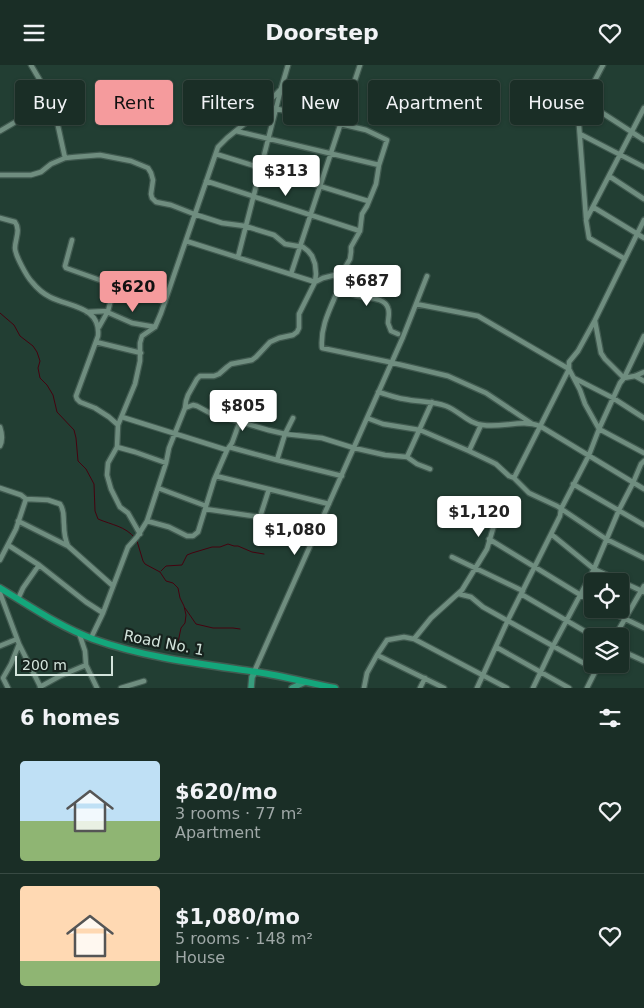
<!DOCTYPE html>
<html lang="en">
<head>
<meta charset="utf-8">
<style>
  :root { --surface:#1a2e26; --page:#273a32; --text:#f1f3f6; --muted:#9fa8a7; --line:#384a43; --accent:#f59b9d }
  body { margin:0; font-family:"DejaVu Sans",sans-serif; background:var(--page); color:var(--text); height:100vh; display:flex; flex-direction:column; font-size:19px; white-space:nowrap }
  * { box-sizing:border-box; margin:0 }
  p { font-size:16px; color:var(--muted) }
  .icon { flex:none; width:28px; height:28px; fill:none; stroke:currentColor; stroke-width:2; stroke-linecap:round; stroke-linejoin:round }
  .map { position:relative; height:623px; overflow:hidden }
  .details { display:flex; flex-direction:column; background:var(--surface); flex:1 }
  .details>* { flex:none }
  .banner { position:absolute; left:15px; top:15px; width:615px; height:45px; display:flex; gap:10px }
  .controls { position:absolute; left:584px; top:508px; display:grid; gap:10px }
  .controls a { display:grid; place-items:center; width:45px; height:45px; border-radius:5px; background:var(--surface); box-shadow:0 1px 4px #0004,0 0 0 1px var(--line); font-size:25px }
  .scale { position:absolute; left:15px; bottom:12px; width:98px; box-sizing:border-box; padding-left:5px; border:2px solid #d3e4dc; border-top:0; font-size:14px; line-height:18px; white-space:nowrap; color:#d3e4dc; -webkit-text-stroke:4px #16221d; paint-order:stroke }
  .price { position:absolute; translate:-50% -42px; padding:0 11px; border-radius:5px; background:#fff; color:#222; font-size:16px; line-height:32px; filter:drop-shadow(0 1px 2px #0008) }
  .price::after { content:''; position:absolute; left:50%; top:30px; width:15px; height:11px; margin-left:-8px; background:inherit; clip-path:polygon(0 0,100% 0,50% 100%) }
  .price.on { background:var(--accent); color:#111 }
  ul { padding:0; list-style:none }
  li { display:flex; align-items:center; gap:15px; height:125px; padding:0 20px }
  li+li { border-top:1px solid var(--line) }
  li span { display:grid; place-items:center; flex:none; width:140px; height:100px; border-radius:5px; color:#555 }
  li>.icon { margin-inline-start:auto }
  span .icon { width:60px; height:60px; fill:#fffc; stroke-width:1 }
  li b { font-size:21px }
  h2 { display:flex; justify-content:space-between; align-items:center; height:60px; padding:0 20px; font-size:21px }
  .pill { padding:0 18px; border-radius:5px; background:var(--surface); box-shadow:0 1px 4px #0004,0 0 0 1px var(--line); font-size:18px; line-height:45px }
  .pill.on { background:var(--accent); color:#111 }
  header { display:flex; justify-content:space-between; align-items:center; height:65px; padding:0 20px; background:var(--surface); font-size:22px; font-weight:700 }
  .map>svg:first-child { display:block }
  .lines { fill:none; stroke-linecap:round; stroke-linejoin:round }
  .stream { stroke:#46020f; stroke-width:1 }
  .minor-casing { stroke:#415a50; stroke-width:7 }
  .major-casing { stroke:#415a50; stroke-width:8 }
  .highway-casing { stroke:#415a50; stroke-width:9 }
  .minor { stroke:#6f8d7f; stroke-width:4.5 }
  .major { stroke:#389c7d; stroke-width:5.5 }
  .highway { stroke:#14a67b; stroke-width:6 }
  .labels { text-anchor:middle; stroke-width:4.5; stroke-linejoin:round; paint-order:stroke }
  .street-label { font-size:15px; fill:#d3e4dc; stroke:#16221d }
</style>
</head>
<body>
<header><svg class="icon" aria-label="menu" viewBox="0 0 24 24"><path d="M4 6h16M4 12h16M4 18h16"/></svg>Doorstep<svg class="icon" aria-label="heart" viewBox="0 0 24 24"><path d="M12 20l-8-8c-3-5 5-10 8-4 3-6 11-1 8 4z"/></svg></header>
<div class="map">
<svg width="644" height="623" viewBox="0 0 644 623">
  <rect width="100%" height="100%" fill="#223e33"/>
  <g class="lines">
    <!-- stream -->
    <path class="stream" d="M0,248L14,260L20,271L33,281L37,287L40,296L38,303L40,313L47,320L53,330L57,347L74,365L76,373L78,396L86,404L94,419L95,446L98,454C112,460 125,461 135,473
      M137,476L143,496L145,499L160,507L166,516L173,518L178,523L180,533L184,541L186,550L185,558L181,563L176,587
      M161,506L166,501L182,500L187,490L192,488L212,482H220L228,479L234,481H238L252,487L264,489
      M185,543L196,559L213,563H233L240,564"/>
    <!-- minor casing -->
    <g class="minor-casing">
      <path id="minor" d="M31,0L41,17L49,40L54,47L58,61L65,93
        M584,36L644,75
        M0,66L29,49L49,40
        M236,66L379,100
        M580,69L644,102
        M216,89L368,136
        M0,110H31L41,107L51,99L65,93L75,92L100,90L131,96L148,103L151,108L153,115L151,129L152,133L156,137L171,140L194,149L222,158L245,161L274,170L285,179L303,182L308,186L312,191L315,199L316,209L315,217L299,249V263L297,267L293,270L279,273L270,277L256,292L252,295L231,299L227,302L219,309L214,311H200L197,314L188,330L186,336L185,343
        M609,111L644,134
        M206,116L360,166
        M593,142L644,173
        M0,153L15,157C21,165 15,174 15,183C15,190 27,212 32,217C36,222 44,229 50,232C69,242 101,241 98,271L76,331L77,334L80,337L95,343L109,352L118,360
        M586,153L578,47L603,0
        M644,155L595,255L578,286L569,297V304L580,325L585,339L599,364L644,388
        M72,175L65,201L66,203L111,219L114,223L108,246L99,262
        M186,176L315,217L323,213L339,209L343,206L346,201L350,194L351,187V182L360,166L362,149L367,141L376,119L379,100L387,75L366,65L265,41
        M238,192L281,24
        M625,194L589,173L586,155L644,43
        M343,206C345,209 348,213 347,217C347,221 344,221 347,225C355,236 383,228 388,243C390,248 388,253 388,258C389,261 390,263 391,266L398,269
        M291,209L360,0
        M113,221L130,224L165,237
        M338,225C330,244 320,262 322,283L389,297L448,311L486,328L531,358
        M416,239L478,251L569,304L514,413
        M87,247L108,246
        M107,247L132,258L155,262
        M595,256L601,288L605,294L624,313L644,271
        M96,277L141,288
        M635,311L644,316
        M574,313L613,333L644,353
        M378,327C386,329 395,333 404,334C418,337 432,336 446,341C459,346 469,359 483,360C502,363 522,354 540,361L644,424
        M122,352L227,385
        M367,353L383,359L420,365L469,386L490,396L496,399L509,411L514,413L529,428L557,441L606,474L644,493
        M0,362C2,368 3,375 0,381
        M117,382L135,387L166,398
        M229,382L277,395L285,369L293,353
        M469,386L481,360
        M407,392L432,337
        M277,395L342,411
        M216,411L329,439
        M573,419L644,460
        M0,423L21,430L26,434L48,435L60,439C65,446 63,452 64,460C64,468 65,474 68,481L113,521
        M158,423L206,441
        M205,444L260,452L316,467
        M260,452L269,424
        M18,456L68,481
        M147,456L169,462L187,471H193L198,467L214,415L227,385L232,378L240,356
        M140,469L128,448L120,442L111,424L107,410L108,398L117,382L118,360L135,319L140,296V278L142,271L155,262L161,248L218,82L227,73L259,47L281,24L288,0
        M551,469L594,504L644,527
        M489,474L592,537
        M8,480L39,500L86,537L103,548
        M452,492L523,526
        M0,495L16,464L26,434
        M0,528L19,579L11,599L3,613L8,623
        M459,529L471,532L483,542L596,605
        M521,529L593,571
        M18,534L23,523L39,500
        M605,544L644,563
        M79,568L85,586L86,600L97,623
        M615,571L644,521
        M91,573L103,548L128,482L137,472L147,456L166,398L169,383L185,343L193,340L197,341L210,348L268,365L285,369L322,373L354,383L385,390L407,392L417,399L430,404
        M414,574L431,553L462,525L487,484L497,450
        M19,579L41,623
        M0,581L17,574
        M496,582L569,623
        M620,585L644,596
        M377,590L444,623
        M254,607L403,272L427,211
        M40,622L60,611L86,600
        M121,623L144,616
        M364,623L367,608L377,590L387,575L404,572L414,574L507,623
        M420,623L425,613
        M477,623L508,555L560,451L561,444L589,390L599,364L620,318L624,313L635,311L644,307
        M533,623L553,581L594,504L619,445L633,418L641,399L644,396
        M587,623L599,599"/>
    </g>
    <!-- major casing -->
    <g class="major-casing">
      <path id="major" d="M251,623L252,612L255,607
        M292,623L305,617"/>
    </g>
    <!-- highway casing -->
    <g class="highway-casing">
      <path id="highway" d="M0,523C30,541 60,562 93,574C146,593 202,599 257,607C283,611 309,618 335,623"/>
    </g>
    <!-- minor -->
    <use href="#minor" class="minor"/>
    <!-- major -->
    <use href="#major" class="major"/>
    <!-- highway -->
    <use href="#highway" class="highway"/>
  </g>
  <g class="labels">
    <!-- street labels -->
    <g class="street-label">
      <text transform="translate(164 578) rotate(11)" y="5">Road No. 1</text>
    </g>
  </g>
</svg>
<div class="controls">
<a><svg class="icon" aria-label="locate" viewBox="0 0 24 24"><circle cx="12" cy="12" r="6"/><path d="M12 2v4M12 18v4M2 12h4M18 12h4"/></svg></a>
<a><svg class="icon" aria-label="layers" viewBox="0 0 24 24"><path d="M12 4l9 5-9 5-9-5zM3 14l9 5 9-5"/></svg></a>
</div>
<div class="scale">200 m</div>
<b class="price" style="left:286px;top:132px">$313</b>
<b class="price" style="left:367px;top:242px">$687</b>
<b class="price on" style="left:133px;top:248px">$620</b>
<b class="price" style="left:243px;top:367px">$805</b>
<b class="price" style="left:479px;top:473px">$1,120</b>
<b class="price" style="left:295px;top:491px">$1,080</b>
<div class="banner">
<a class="pill">Buy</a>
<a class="pill on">Rent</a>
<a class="pill">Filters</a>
<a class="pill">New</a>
<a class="pill">Apartment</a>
<a class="pill">House</a>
</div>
</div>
<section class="details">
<h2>6 homes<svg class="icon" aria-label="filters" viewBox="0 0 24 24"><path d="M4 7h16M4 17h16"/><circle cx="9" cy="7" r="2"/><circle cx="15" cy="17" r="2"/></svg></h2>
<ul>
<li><span style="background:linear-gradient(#bfe0f5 60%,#8fb573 0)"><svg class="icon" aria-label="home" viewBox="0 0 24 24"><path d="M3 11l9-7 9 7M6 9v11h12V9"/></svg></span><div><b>$620/mo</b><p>3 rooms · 77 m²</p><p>Apartment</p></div><svg class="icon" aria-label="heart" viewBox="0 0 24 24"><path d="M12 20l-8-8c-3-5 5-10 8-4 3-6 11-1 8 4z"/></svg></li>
<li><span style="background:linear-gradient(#ffd9b3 75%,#8fb573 0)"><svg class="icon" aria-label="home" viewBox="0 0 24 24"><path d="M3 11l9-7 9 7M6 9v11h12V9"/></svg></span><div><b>$1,080/mo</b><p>5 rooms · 148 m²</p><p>House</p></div><svg class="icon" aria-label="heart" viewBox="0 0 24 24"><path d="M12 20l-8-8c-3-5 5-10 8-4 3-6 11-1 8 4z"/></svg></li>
</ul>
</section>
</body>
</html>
